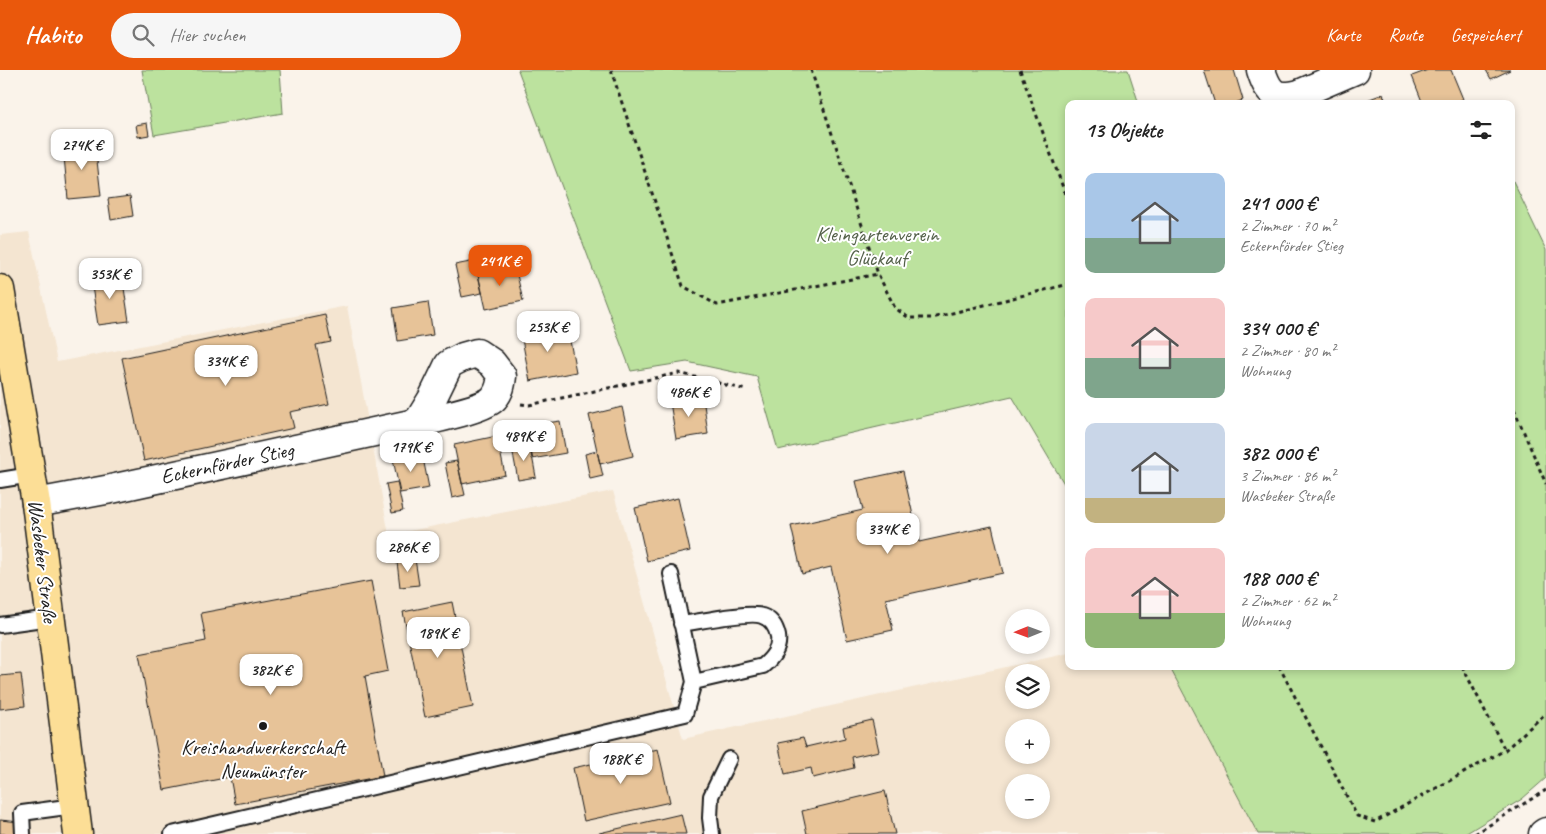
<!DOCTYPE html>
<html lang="de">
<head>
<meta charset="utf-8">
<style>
  :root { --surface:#fff; --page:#f6f6f6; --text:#222; --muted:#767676; --accent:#ea580c }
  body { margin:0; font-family:Caveat,sans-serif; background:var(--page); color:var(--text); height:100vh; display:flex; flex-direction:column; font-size:19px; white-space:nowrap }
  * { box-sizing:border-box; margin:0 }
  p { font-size:16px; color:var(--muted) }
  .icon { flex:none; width:28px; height:28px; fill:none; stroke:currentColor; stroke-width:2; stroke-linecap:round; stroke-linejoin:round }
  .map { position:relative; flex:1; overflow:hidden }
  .sheet { position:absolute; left:1065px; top:30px; width:450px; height:570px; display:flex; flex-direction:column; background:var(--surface); border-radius:10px; box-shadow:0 2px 8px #0003 }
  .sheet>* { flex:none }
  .needle { width:32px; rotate:269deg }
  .fabs { position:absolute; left:1005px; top:539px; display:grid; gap:10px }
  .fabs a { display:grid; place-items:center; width:45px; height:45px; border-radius:50%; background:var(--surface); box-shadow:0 2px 8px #0003; font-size:25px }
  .price { position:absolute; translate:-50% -42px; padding:0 11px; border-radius:10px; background:#fff; color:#222; font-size:16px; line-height:32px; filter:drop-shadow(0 1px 2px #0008) }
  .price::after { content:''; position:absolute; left:50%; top:30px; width:15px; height:11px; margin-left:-8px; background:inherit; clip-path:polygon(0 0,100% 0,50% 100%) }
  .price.selected { background:var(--accent); color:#fff }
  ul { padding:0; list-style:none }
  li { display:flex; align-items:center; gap:15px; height:125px; padding:0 20px }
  li span { display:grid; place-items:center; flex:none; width:140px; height:100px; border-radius:10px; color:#555 }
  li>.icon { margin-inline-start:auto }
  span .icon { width:60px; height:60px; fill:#fffc; stroke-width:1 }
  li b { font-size:21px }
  h2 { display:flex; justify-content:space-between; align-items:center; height:60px; padding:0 20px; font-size:21px }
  header { display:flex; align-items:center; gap:30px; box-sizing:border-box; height:70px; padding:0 25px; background:var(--accent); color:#fff }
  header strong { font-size:24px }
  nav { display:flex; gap:28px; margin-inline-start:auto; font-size:18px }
  .search { width:350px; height:45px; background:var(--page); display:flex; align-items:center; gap:12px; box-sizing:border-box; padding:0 18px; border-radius:28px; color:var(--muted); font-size:19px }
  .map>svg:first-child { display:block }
  .built { fill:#f4e5d1; fill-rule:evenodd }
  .green { fill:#bce29e; stroke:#6c7f5d }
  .building { fill:#e7c398; stroke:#1c1c1c }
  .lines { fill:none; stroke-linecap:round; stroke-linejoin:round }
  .lane-casing { stroke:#1c1c1c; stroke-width:18 }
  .street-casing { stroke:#1c1c1c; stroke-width:31 }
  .primary-casing { stroke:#1c1c1c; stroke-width:31 }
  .path { stroke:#1c1c1c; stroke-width:3; stroke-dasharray:4 4; stroke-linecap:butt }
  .lane { stroke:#fff; stroke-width:14 }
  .street { stroke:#fff; stroke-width:28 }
  .primary { stroke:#fcde96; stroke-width:28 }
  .poi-dot { fill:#1c1c1c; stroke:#fff; stroke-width:2 }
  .labels { text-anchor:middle; stroke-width:4; stroke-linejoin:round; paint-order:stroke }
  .park-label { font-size:21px; fill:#54614a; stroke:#fff }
  .street-label { font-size:21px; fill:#1c1c1c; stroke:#fff }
  .poi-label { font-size:21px; fill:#1c1c1c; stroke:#fff }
</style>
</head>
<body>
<header>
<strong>Habito</strong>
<div class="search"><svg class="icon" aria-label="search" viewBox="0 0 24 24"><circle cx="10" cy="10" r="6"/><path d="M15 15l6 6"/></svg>Hier suchen</div>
<nav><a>Karte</a><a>Route</a><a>Gespeichert</a></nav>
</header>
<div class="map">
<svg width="1546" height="764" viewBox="0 0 1546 764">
  <rect width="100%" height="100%" fill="#faf3ea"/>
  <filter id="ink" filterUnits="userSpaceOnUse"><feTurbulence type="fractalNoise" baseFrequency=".02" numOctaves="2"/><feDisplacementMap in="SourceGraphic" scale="10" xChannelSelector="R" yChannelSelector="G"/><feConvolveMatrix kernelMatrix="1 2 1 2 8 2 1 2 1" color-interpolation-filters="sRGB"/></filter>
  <g filter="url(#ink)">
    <!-- built -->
    <path class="built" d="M29,162L57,292L347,236L389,465L613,421L683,669L1069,583V596H1169L1258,764H0V165ZM1014,602H1041V630H1014ZM1014,658H1041V685H1014ZM1014,712H1041V740H1014Z"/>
    <!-- green -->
    <path class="green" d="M142,0H280L283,43L154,65Z
      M518,0H1128L1139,34H1069V422L1012,326L778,380L757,307L687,292L631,301Z
      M1513,111L1546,180V708L1522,729L1465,764H1258L1169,596H1511V112Z"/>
    <!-- building -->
    <path class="building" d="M1204,0H1234L1243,30L1232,34H1215Z
      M1428,0H1451L1463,29L1451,34H1423L1412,6Z
      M1486,0H1510L1491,9Z
      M1383,24L1387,34H1359V33Z
      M147,53L149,65L138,67L136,55Z
      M95,73L101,126L68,129L63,76Z
      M130,126L133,146L111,150L108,129Z
      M475,191L482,223L462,227L455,195Z
      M515,196L523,231L486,239L478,204Z
      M122,205L129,251L98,255L91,210Z
      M428,232L433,265L398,271L393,238Z
      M325,245L331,272L316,275L329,334L290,342L294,358L144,391L122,288Z
      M567,255L576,302L530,311L521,264Z
      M681,313L684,330L664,333L661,316Z
      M703,327L708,364L676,369L670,332Z
      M622,337L633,386L600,394L589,345Z
      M560,351L566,383L532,389L527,356Z
      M497,366L505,405L462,414L454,375Z
      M530,375L536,407L518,410L512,378Z
      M597,381L603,406L590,409L585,384Z
      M422,383L429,418L400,423L393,389Z
      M457,391L465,425L452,428L445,393Z
      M903,401L919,472L992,456L1003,503L886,529L893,560L847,570L831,497L802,504L791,456L863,440L856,411Z
      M397,412L403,441L392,443L386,414Z
      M678,428L690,481L647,491L635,438Z
      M415,489L419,515L400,517L397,492Z
      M371,511L388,601L365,606L383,706L235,734L230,707L164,720L139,584L206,571L201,543Z
      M452,532L473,637L425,647L403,542Z
      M21,604L25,636L0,639V606Z
      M872,650L879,681L852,687L854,698L813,708L811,698L785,704L778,673L803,668L806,677L845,668L843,657Z
      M658,679L670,732L584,751L573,698Z
      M885,721L895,764H807L802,741Z
      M681,744L686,764H595Z
      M0,750L20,752L19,764H0Z"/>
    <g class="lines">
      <!-- lane casing -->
      <g class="lane-casing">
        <path id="lane" d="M0,410L31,405
          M681,554C697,552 750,541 762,546C771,549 776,557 778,566C780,579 772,588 763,596L694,612
          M0,555L50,548
          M23,764L22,743L74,736
          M172,764L685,644L694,612L671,504
          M712,764L710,748L711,726L729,689"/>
      </g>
      <!-- street casing -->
      <g class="street-casing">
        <path id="street" d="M1261,0C1268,22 1274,30 1299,24L1355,0
          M36,433L111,419L434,349C447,346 487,337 494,328C500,321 501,314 502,306L492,293L477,283L463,287L449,294L432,329L418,352
          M1543,764L1546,762"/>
      </g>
      <!-- primary casing -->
      <g class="primary-casing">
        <path id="primary" d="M0,219L36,433L78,764"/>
      </g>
      <!-- path -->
      <path class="path" d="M611,0L683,216L717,235L878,204
        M811,0L878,204L895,238L909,248H932L1069,214
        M1020,0L1069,134
        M1511,332L1546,414
        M521,334L529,335L679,303L746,320
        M1279,596L1357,746L1375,752L1505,680L1546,643
        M1462,596L1505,680
        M1475,764L1546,720"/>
      <!-- lane -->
      <use href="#lane" class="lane"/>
      <!-- street -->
      <use href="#street" class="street"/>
      <!-- primary -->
      <use href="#primary" class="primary"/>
    </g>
  </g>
  <!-- markers -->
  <circle class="poi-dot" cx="263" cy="656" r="5"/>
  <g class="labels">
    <!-- park labels -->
    <g class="park-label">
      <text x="877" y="171">Kleingartenverein<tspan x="877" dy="24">Glückauf</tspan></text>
    </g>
    <!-- street labels -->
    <g class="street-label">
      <text transform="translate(227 393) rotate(-12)" y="7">Eckernförder Stieg</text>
      <text transform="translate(43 491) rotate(83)" y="7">Wasbeker Straße</text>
    </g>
    <!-- poi labels -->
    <g class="poi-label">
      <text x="263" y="684">Kreishandwerkerschaft<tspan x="263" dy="24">Neumünster</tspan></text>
    </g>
  </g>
</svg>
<div class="fabs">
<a><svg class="needle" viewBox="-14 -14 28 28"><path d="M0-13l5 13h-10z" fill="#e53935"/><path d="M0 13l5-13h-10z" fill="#767676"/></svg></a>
<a><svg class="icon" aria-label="layers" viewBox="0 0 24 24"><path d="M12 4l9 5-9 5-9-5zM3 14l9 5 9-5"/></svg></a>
<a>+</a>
<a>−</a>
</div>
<b class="price" style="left:82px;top:101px">274K €</b>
<b class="price selected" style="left:500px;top:217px">241K €</b>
<b class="price" style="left:110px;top:230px">353K €</b>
<b class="price" style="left:548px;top:283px">253K €</b>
<b class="price" style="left:226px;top:317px">334K €</b>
<b class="price" style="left:689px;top:348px">486K €</b>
<b class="price" style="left:524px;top:392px">489K €</b>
<b class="price" style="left:411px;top:403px">179K €</b>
<b class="price" style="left:888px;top:485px">334K €</b>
<b class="price" style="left:408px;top:503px">286K €</b>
<b class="price" style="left:438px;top:589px">189K €</b>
<b class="price" style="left:271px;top:626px">382K €</b>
<b class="price" style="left:621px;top:715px">188K €</b>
<section class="sheet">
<h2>13 Objekte<svg class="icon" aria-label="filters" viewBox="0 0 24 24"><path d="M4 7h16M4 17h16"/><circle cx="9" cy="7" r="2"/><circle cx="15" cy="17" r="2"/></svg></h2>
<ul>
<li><span style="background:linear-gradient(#a9c7e8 65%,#7fa58c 0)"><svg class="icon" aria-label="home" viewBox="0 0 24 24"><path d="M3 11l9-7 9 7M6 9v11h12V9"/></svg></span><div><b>241 000 €</b><p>2 Zimmer · 70 m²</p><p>Eckernförder Stieg</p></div></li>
<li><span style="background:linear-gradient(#f6c9c9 60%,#7fa58c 0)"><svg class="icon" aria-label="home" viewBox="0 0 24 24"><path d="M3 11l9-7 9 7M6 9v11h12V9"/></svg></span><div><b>334 000 €</b><p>2 Zimmer · 80 m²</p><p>Wohnung</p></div></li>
<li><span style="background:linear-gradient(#c9d6e8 75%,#c2b280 0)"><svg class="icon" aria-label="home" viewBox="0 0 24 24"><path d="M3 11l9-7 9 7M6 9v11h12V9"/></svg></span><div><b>382 000 €</b><p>3 Zimmer · 86 m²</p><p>Wasbeker Straße</p></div></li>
<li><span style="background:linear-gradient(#f6c9c9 65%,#8fb573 0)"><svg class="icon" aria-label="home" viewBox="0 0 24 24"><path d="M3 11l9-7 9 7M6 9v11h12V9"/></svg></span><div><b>188 000 €</b><p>2 Zimmer · 62 m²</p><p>Wohnung</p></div></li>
</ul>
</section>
</div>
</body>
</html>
